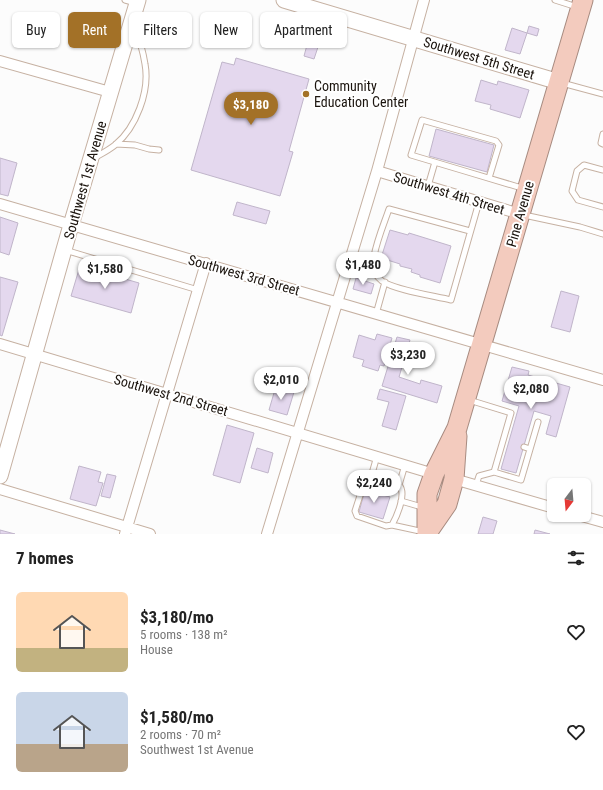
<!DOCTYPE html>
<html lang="en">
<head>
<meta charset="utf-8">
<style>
  :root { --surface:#fff; --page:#f6f6f6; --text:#222; --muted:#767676; --accent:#a37127 }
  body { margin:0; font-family:"Roboto Condensed",sans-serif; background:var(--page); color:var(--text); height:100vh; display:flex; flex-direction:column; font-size:15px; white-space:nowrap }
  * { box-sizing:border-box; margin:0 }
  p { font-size:13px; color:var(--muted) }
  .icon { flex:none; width:22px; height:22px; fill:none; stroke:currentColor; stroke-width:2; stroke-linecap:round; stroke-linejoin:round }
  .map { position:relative; height:534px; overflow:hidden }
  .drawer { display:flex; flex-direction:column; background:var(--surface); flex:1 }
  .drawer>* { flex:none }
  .guide { position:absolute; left:12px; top:12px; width:400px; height:36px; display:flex; gap:8px }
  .needle { width:26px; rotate:196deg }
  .fabs { position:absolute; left:547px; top:478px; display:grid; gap:8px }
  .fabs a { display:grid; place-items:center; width:44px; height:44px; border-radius:6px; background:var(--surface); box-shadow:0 1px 3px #0004; font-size:20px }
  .price { position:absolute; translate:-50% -34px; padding:0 9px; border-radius:14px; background:#fff; color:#222; font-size:13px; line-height:26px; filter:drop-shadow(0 1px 2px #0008) }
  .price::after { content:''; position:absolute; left:50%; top:24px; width:12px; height:9px; margin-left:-6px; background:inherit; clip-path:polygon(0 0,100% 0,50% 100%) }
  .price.current { background:var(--accent); color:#fff }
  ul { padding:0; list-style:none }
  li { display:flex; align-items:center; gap:12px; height:100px; padding:0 16px }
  li span { display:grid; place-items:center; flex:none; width:112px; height:80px; border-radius:6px; color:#555 }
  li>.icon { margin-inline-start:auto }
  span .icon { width:48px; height:48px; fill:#fffc; stroke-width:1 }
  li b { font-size:17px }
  h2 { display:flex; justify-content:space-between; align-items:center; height:48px; padding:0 16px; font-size:17px }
  .pill { padding:0 14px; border-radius:6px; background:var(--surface); box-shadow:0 1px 3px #0004; font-size:14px; line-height:36px }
  .pill.current { background:var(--accent); color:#fff }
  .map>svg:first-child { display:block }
  .building { fill:#e4d8ee; stroke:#c0b5ca }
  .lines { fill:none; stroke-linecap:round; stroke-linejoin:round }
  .lane-casing { stroke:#c6b1a2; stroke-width:7 }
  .street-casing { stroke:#c6b1a2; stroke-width:12 }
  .secondary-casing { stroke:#c6b1a2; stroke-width:17 }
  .highway-casing { stroke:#a78b80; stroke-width:21 }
  .lane { stroke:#fff; stroke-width:5 }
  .street { stroke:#fff; stroke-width:10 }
  .secondary { stroke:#fff; stroke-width:15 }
  .highway { stroke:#f3cbbe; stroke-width:19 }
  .poi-dot { fill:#a37127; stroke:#fff; stroke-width:1.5 }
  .labels { text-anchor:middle; stroke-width:4; stroke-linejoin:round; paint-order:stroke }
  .street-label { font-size:14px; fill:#1b140e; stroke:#fff }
  .poi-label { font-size:14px; fill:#1b140e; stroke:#fff; text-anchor:start }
</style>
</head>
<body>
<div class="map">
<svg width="603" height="534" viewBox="0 0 603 534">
  <rect width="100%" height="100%" fill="#fcfcfc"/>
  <!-- building -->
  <path class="building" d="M529,26L539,29L537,36L527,33Z
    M512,28L527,33L520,54L505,50Z
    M307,45L318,47L314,59L304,56Z
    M236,58L309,79L289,151L293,152L280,196L191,170L222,62L234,65Z
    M481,80L497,85L498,81L529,90L520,118L490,109L491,105L475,101Z
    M436,129L494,145L487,172L429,156Z
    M0,158L17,163L8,196L0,194Z
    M237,202L270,211L266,224L233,215Z
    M0,217L18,223L9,255L0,252Z
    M390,230L408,235L409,233L451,246L440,283L420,277V275L411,272L412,269L400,266V264L381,258Z
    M80,266L139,283L131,313L71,296Z
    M0,277L18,282L2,336L0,335Z
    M356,278L374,284L371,294L353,289Z
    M561,291L579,296L570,332L551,327Z
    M377,334L392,338L384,366L380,365L378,371L362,366L364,360L353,357L359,335L375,340Z
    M397,337L410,340L399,377L420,384L421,380L442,386L437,403L382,386Z
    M512,367L529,371L528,375L570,387L556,437L546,434L551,416L534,411L516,473L501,469L519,406L502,401Z
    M276,386L294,392L287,415L269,410Z
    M380,389L406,396L396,430L382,426L389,402L377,399Z
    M227,425L254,433L240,483L213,475Z
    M257,448L273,453L268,473L251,468Z
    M79,466L101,472L98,482L103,483L96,506L70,499Z
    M107,474L116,476L110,498L101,496Z
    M365,490L390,497L383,519L359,512Z
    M483,517L497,521L493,534H478Z
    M0,530L15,534H0Z
    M535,530L550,534H534Z"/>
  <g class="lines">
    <!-- lane casing -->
    <g class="lane-casing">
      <path id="lane" d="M125,0L136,3
        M555,0L577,7
        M562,83L603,94
        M603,134L601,143L603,144
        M116,144L135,145L149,149L159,150
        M94,158C101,154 109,150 115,145C136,128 150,91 145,64C143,51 139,38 134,26
        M603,170L584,165L577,171L572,191L578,200L603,207
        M489,178L499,145L496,141L422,120L411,155C449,166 487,178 525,189
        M428,186L435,162
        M524,215L580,227L603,234
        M470,231L389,209C384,224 373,249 373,265C373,272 377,277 382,281C394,290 435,296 451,300L479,202
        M65,250L198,290
        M376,314L385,282
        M469,400L511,413L494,472
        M524,447L530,449
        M371,477L377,456
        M399,485L405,465
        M476,485L479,476L494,472L521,480L538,422
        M401,501L422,507
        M392,525C397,516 407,493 399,485L369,477L365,480L355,511L357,516L386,526L392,525L424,532"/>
    </g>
    <!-- street casing -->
    <g class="street-casing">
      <path id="street" d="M0,61L110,92
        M377,171L520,214
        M0,204L603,380
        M0,344L434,474
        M454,479L554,508
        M0,489L150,534
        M578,515L603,522
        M125,534L206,263
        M267,534L377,171L424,0"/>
    </g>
    <!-- secondary casing -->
    <g class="secondary-casing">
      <path id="secondary" d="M284,0L559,82
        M0,476L71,225L138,0"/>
    </g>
    <!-- highway casing -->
    <g class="highway-casing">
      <path id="highway" d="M427,533L447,504L454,479L457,436
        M427,534V494L434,474L457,428L583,0"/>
    </g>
    <!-- lane -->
    <use href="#lane" class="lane"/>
    <!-- street -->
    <use href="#street" class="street"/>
    <!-- secondary -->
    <use href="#secondary" class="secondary"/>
    <!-- highway -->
    <use href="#highway" class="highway"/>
  </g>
  <!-- markers -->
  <circle class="poi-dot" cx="306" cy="94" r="4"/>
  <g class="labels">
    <!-- street labels -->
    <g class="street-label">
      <text transform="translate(479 58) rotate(17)" y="5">Southwest 5th Street</text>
      <text transform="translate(85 180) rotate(-74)" y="5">Southwest 1st Avenue</text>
      <text transform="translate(449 193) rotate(17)" y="5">Southwest 4th Street</text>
      <text transform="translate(520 214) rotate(-74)" y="5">Pine Avenue</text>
      <text transform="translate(244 275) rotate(16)" y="5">Southwest 3rd Street</text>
      <text transform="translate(171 395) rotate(16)" y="5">Southwest 2nd Street</text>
    </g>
    <!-- poi labels -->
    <g class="poi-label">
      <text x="314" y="91">Community<tspan x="314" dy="16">Education Center</tspan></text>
    </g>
  </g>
</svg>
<div class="fabs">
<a><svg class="needle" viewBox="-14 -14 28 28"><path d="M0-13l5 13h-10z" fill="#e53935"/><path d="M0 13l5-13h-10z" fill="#767676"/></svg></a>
</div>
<b class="price current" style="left:251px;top:126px">$3,180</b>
<b class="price" style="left:363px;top:286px">$1,480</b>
<b class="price" style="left:105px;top:290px">$1,580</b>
<b class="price" style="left:408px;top:376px">$3,230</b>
<b class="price" style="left:281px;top:401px">$2,010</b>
<b class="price" style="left:531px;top:410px">$2,080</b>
<b class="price" style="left:374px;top:504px">$2,240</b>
<div class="guide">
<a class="pill">Buy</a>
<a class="pill current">Rent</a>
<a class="pill">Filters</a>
<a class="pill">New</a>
<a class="pill">Apartment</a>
</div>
</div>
<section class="drawer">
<h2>7 homes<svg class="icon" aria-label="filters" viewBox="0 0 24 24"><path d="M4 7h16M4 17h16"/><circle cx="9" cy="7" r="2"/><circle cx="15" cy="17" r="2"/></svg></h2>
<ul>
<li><span style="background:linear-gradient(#ffd9b3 70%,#c2b280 0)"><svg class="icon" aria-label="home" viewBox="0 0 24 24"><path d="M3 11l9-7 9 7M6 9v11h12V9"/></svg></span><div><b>$3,180/mo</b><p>5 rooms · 138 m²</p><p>House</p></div><svg class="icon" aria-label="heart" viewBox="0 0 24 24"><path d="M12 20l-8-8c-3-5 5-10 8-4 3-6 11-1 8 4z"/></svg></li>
<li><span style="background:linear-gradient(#c9d6e8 65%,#b9a48a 0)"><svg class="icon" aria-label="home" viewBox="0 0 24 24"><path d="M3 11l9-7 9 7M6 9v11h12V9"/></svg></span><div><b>$1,580/mo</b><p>2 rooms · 70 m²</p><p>Southwest 1st Avenue</p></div><svg class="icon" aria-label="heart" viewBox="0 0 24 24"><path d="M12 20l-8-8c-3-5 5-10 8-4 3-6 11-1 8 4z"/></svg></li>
</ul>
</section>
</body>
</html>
